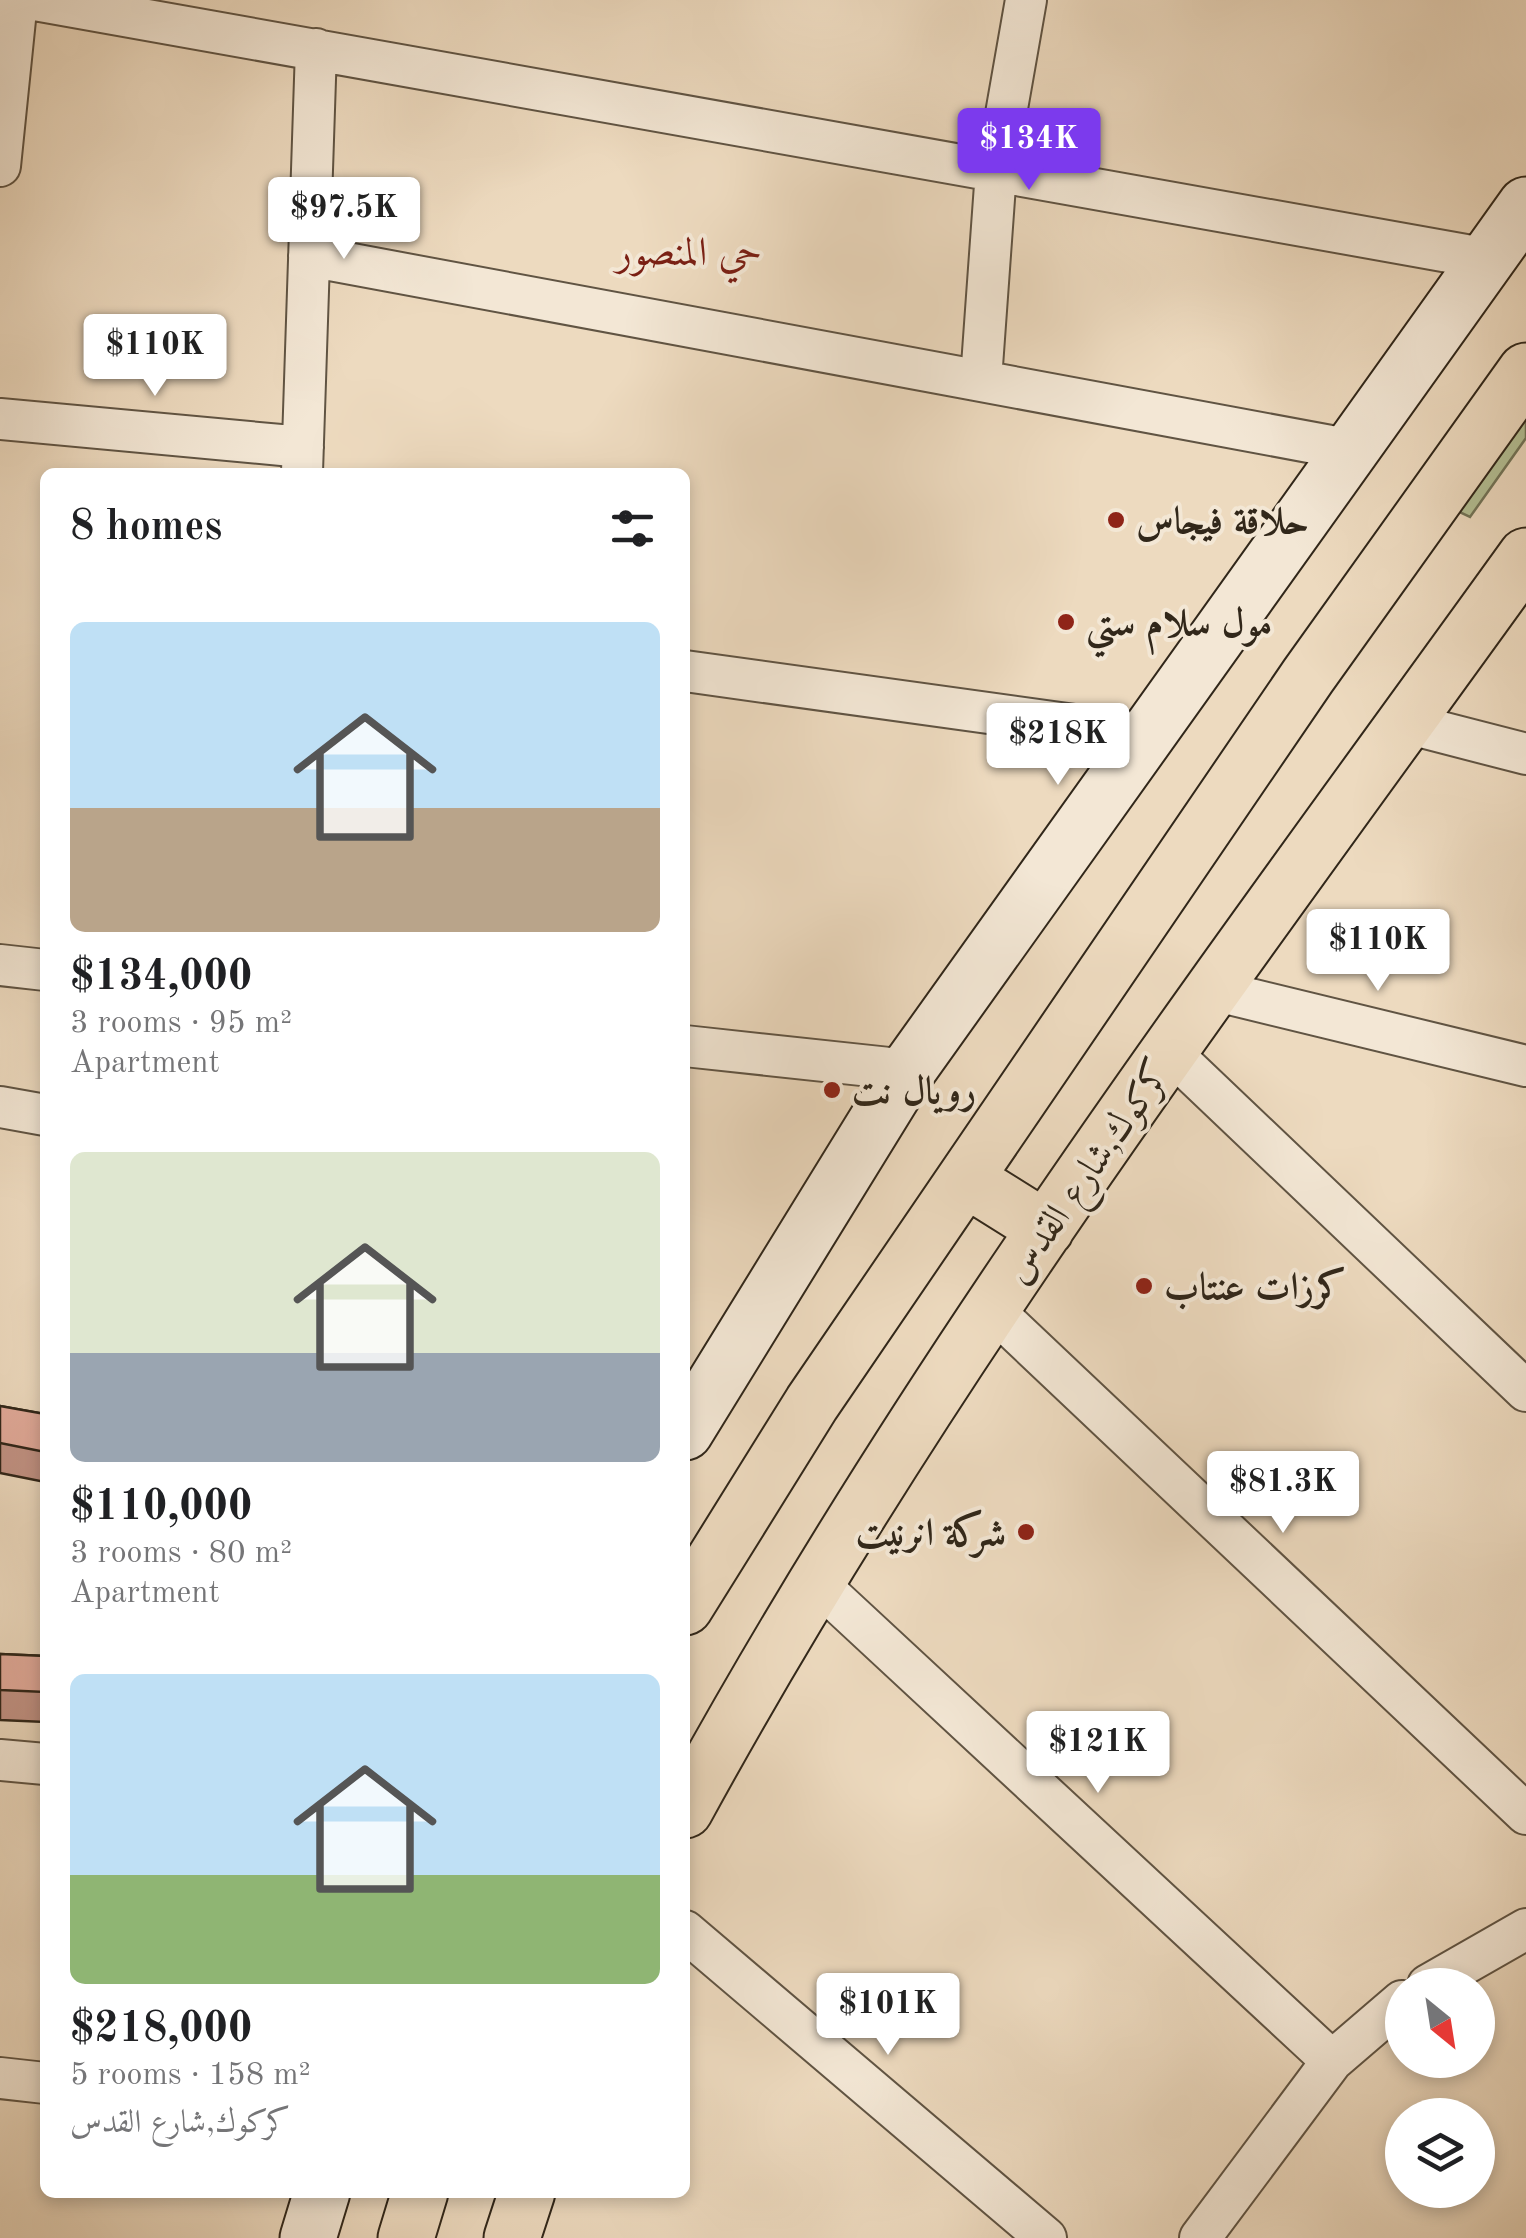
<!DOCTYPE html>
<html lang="en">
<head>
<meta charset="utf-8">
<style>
  :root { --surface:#fff; --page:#f2f2f2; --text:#202124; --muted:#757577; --accent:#7c3aed }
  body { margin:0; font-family:"Old Standard TT",Amiri,serif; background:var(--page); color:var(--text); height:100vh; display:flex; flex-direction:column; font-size:38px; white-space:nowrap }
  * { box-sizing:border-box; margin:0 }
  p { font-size:32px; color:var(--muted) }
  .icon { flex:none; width:55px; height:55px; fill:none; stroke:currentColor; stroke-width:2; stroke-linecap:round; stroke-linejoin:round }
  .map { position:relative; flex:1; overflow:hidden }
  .details { position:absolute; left:40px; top:468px; width:650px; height:1730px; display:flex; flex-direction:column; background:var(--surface); border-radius:15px; box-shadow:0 5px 15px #0003 }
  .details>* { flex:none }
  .needle { width:65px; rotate:150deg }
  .tools { position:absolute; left:1385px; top:1968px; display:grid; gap:20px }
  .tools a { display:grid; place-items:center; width:110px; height:110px; border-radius:50%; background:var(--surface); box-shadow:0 5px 15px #0003; font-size:50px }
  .price { position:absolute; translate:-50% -85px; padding:0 22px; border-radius:10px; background:#fff; color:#222; font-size:32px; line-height:65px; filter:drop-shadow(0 2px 5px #0008) }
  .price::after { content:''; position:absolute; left:50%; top:60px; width:30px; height:22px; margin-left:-15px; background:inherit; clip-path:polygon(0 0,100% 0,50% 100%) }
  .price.on { background:var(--accent); color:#fff }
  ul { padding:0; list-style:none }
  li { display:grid; align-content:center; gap:20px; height:530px; padding:0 30px }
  li span { display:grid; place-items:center; height:310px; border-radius:15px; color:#555 }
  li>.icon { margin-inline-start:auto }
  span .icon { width:180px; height:180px; fill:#fffc; stroke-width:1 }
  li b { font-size:42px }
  h2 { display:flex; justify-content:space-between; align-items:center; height:120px; padding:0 30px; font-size:42px }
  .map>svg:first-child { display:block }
  .green { fill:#b4c095; stroke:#727458; stroke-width:2.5 }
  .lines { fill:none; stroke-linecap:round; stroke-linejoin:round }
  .street-casing { stroke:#605443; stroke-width:44 }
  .secondary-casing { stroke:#31271a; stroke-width:59 }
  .primary-casing { stroke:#31271a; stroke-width:59 }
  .street { stroke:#f3e7d5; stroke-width:40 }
  .secondary { stroke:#f3e7d5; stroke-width:55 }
  .primary { stroke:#eddabf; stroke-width:55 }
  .wall { fill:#c29385; stroke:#31271a; stroke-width:2.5 }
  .building { fill:#e2ab9b; stroke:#31271a; stroke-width:2.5 }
  .poi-dot { fill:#8f2418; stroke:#f3e7d5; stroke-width:4 }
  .labels { text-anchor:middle; stroke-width:8; stroke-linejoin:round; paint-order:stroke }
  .poi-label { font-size:38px; font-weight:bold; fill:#31271a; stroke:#f3e7d5; text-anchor:start }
  .street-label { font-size:38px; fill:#31271a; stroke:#f3e7d5 }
  .neighbourhood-label { font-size:40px; fill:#7a1f14; stroke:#f3e7d5 }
</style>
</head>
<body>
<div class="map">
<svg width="1526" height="2238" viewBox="0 0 1526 2238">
  <rect width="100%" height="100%" fill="#eddabf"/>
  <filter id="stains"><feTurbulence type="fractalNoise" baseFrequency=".002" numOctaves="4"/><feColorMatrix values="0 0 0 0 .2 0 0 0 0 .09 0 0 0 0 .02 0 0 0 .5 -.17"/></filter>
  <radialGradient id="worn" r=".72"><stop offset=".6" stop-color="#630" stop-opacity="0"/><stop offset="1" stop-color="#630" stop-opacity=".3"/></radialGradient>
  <!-- green -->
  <path class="green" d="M1526,402V438L1470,517L1451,508Z"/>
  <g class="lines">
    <!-- street casing -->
    <g class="street-casing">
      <path id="street" d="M35,0L1488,259
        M0,166L17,0
        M309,256L1352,450
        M981,380L996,171L1026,0
        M0,419L303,447
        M302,472L316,49
        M685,671L1147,735
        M1406,723L1526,754
        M0,965L45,970
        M1213,990L1526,1066
        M685,1046L908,1070
        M1170,1052L1526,1391
        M0,1107L45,1115
        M992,1309L1526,1814
        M816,1582L1332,2061
        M0,1760L45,1764
        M685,1931L1046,2238
        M1428,1985L1526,1929
        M0,2078L45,2083
        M1200,2238L1332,2061L1402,2001"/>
    </g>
    <!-- secondary casing -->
    <g class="secondary-casing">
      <path id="secondary" d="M685,1432L908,1070L1526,205
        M308,2238L322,2192"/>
    </g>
    <!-- primary casing -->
    <g class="primary-casing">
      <path id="primary" d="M966,1179L1046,1229
        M685,1607L812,1403L1308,676L1526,371
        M685,1810C926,1368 1232,964 1526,556
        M406,2238L420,2192
        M512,2238L527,2192"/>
    </g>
    <!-- street -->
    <use href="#street" class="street"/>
    <!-- secondary -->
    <use href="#secondary" class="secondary"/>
    <!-- primary -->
    <use href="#primary" class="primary"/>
  </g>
  <!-- wall -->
  <path class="wall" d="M0,1406L45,1414V1482L0,1473Z
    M0,1654L45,1656V1722L0,1720Z"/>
  <!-- building -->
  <path class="building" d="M0,1406L45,1414V1452L0,1443Z
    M0,1654L45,1656V1692L0,1690Z"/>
  <!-- markers -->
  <g class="poi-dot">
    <circle cx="1116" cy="520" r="10"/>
    <circle cx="1066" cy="622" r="10"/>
    <circle cx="832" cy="1090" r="10"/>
    <circle cx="1144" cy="1286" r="10"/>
    <circle cx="1026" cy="1532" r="10"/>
  </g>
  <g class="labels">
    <!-- poi labels -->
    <g class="poi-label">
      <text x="1136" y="533">حلاقة فيجاس</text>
      <text x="1086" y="635">مول سلام ستي</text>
      <text x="852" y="1103">رويال نت</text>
      <text x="1164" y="1299">كرزات عنتاب</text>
      <text x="1006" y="1545" text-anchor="end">شركة انرنيت</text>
    </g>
    <!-- street labels -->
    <g class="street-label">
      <text transform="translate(1087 1171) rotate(-55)" y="13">كركوك,شارع القدس</text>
    </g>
    <!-- neighbourhood labels -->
    <g class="neighbourhood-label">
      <text x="689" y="265">حي المنصور</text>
    </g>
  </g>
  <rect width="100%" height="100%" filter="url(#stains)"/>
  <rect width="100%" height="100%" fill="url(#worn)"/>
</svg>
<div class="tools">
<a><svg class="needle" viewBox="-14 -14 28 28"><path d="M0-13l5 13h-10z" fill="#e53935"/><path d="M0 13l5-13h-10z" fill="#757577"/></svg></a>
<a><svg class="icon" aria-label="layers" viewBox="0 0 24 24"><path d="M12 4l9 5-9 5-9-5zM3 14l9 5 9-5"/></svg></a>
</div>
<b class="price on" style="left:1029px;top:193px">$134K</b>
<b class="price" style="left:344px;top:262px">$97.5K</b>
<b class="price" style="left:155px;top:399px">$110K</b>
<b class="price" style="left:1058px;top:788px">$218K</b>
<b class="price" style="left:1378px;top:994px">$110K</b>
<b class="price" style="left:1283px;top:1536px">$81.3K</b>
<b class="price" style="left:1098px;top:1796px">$121K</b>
<b class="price" style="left:888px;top:2058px">$101K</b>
<section class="details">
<h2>8 homes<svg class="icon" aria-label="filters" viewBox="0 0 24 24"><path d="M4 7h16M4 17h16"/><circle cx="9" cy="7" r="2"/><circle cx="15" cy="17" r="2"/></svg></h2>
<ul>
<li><span style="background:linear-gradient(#bfe0f5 60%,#b9a48a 0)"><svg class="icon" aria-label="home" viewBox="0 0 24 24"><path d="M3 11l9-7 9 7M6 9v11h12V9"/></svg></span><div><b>$134,000</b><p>3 rooms · 95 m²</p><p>Apartment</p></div></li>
<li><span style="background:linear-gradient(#dfe7d0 65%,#9aa5b1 0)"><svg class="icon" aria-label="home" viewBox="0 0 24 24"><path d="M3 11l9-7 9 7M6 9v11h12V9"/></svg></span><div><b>$110,000</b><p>3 rooms · 80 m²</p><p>Apartment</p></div></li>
<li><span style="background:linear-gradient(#bfe0f5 65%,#8fb573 0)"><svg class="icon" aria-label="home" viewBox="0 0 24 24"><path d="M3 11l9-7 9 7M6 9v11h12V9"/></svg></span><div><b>$218,000</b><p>5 rooms · 158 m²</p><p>كركوك,شارع القدس</p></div></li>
</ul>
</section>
</div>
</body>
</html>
